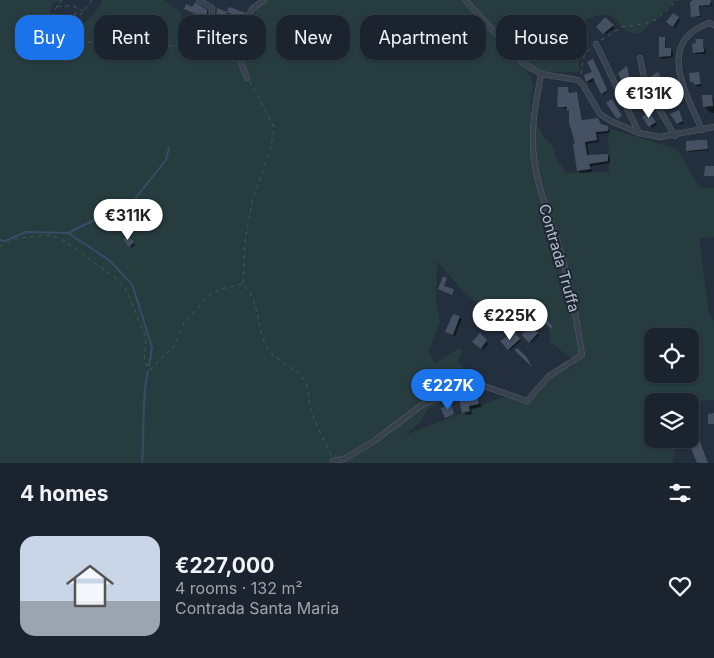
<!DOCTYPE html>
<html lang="en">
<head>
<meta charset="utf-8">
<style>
  :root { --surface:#1b232e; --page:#282f3a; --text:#f1f3f6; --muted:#a0a4aa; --line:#39404a; --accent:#1a73e8 }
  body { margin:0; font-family:Inter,sans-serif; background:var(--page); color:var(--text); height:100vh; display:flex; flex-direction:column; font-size:19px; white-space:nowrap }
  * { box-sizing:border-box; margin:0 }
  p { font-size:16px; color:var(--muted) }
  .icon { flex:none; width:28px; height:28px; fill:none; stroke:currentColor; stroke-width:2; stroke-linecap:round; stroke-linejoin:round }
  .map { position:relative; height:463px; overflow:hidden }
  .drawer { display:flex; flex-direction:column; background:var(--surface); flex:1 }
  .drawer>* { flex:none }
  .hud { position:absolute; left:15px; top:15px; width:685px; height:45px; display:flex; gap:10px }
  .buttons { position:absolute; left:644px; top:328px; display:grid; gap:10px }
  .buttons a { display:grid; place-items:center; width:55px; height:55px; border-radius:10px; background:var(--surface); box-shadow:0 1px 4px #0004,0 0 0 1px var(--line); font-size:25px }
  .price { position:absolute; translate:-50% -42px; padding:0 11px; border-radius:18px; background:#fff; color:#222; font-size:16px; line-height:32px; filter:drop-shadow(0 1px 2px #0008) }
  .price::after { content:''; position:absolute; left:50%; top:30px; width:15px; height:11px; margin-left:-8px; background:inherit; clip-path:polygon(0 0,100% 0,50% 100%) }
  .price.selected { background:var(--accent); color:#fff }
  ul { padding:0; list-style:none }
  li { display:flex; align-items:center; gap:15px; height:125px; padding:0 20px }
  li span { display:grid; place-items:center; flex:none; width:140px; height:100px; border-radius:15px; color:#555 }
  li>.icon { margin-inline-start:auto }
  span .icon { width:60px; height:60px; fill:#fffc; stroke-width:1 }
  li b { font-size:21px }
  h2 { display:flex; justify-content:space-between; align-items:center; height:60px; padding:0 20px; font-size:21px }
  .chip { padding:0 18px; border-radius:15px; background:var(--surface); box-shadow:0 1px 4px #0004,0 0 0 1px var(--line); font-size:18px; line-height:45px }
  .chip.selected { background:var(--accent); color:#fff }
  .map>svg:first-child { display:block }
  .green { fill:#263c3f; fill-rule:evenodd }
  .shadow { fill:#0007 }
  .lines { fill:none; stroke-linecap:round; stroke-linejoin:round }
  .stream { stroke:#394c67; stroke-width:2 }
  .building { fill:#455162 }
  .minor-casing { stroke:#565f6c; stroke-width:6 }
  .path { stroke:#44595c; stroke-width:1; stroke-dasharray:4 4; stroke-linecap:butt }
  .minor { stroke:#38414e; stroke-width:5 }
  .labels { text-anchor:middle; stroke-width:4; stroke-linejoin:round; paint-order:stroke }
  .street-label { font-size:15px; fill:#b4bcc9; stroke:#1d2633 }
</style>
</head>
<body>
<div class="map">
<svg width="714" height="463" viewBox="0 0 714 463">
  <rect width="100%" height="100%" fill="#242f3e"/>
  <!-- green -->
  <path class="green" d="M0,0H63L52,4C45,21 66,34 81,25C90,20 99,9 103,0H164L181,13L182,41L193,46C207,42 223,39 236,46L247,35L259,0H677L639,34C612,33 623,0 579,23V72H526L531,76L533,85L530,111L544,137L553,146L556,158L566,173L609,172L608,128L677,149L700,187L714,188V237L699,238L709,313L714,321V400L690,402L652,401V439H677L672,463H0ZM437,261L464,292L502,324L521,306L524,308L528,302L549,321L550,342L576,362L570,369C550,361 538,387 529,400L521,402L511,394L405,435L421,421L427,411L455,393V382L463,367L458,361L463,351L459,348L434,364L429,351L440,320L436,301ZM652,336H690V374H652Z"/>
  <!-- shadow -->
  <path class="shadow" d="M698,0L712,3L714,18L712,6L700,7L701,17L693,16Z
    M186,9L207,11L209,14L208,27L204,36L200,34L195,45L188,41L199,16Z
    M226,13L228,15L222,27L219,24Z
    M245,14L246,15L237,34L233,31Z
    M673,15L680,20L675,28L669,24Z
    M605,19L615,28L606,34L598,27Z
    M214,34L219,38L217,40L212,37Z
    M665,38L666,49L673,51V57L662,59L660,57Z
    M703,40L706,54H696L694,53Z
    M593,61L608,91L604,95L595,80L589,83L587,81L586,76L594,73Z
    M627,68L632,82L626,85L620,73Z
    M658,73L663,81L658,85L656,83Z
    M699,73L702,86L697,87L692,81Z
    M568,88L571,94L576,93L578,96L583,121L598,120L602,126L610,130V133L598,134L599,142L587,144L589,156L608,155L610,157V163L591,166L592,172L580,173L578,171L574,145L577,144L571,113L568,109L558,106Z
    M668,93L672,101L667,104L665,102Z
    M711,96L714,99V113H711L704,106Z
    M679,112L684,123L680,125L678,123Z
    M651,116L657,125L652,128L650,126Z
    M706,141L709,150L689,152L687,150Z
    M128,237L135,244L132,248L125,240Z
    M453,315L462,319L455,336L446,332Z
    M530,327L539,335L531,343L524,335Z
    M514,333L521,341L510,350L502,342Z
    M480,335L488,344L483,350L474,342Z
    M477,397L482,407L471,409L472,414L467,415L463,412Z"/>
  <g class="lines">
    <!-- stream -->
    <path class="stream" d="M68,233L134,200L166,160L169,148
      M0,240L5,241L26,232L68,233L109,260L132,284L152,347L149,366
      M142,463C145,432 141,401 148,371"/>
  </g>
  <!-- building -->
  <path class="building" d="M693,0H711L710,5L699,6L700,16L691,17L690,2Z
    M195,2L207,10V24L201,35L198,32L192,44L184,39L198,15L184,9L186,4L192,7Z
    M229,7L246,13L235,33L232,32L239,17L227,12Z
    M217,8L227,12L220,26L222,28L216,23Z
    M673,13L679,17L673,27L666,22Z
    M605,17L614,25L603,34L596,27Z
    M659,37H665V48H671V56L659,57Z
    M695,39H703L704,52L693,53L692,44L696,43Z
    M593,59L607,89V91L601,94L593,78L586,82L584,75L592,72L587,62Z
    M627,66L630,80L623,83L618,73Z
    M658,72L662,79L655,84L651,76Z
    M699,72L701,84L694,85L693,82H690L689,73Z
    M558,87H568L569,93L577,92L582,120L598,118L601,124L608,126V131L596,132L597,140L585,142L587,155L608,154V161L589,164L591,169L577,171L573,144L575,143L569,123V110L567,111V107H557Z
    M636,90L641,99L635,102L630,93Z
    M667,90L671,99L664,103L659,93Z
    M702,95H712L713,106L703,107Z
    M612,99L622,116L617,119L606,103Z
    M679,110L683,121L677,124L670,114Z
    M649,112L656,122L649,127L642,117Z
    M701,140H707L708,149L686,151V141Z
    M705,166H714V176H704Z
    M128,235L134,242L129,247L123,240Z
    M443,276L447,278L444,286L454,289L452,295L438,289Z
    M534,304L553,327L551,329L530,309Z
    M453,314L460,316L453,335L445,332Z
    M530,325L538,333L529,343L522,335Z
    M514,332L520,339L508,350L500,341Z
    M480,333L487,340L481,349L472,342Z
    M517,348L526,356L532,367L514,350Z
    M477,395L479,404L469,406L470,411L462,413L459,399Z
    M451,404L454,414L445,418L441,408Z
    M714,413V424H708V414Z
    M694,436L695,441L699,439L708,463H697L689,443H691L689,439Z"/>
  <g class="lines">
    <!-- minor casing -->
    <g class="minor-casing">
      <path id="minor" d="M199,0L212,8L211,25L222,33L235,38L240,35L252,9L264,0
        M465,0L523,63L541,74L578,80L583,85L600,114L611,121L639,133L660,137L714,127
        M232,40L247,78
        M596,44L639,133
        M640,58L646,87L675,136
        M702,130C686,93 655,42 709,23L714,25
        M333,463V461L344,459L374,441L422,405L445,394L484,386L527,401L549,376L582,355C577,322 572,290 562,257C552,219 533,183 533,143C532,120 537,97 541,74"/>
    </g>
    <!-- path -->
    <path class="path" d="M62,0L57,6H73L83,11
      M92,0L60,41L201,47L226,43
      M57,6L52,16L59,22L67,24L79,9
      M601,40L622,27L647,23L657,19L678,0
      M581,74L583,58L591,47
      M0,246L19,238L50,235L65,241L118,280L127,291L146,338L144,361L150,370L175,345L184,323L208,296L221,289L243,284C261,301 255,326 267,347C275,362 298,367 306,383C310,391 308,402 311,410C316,425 324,440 331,455
      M243,283L245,242L252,201L271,147L274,127L250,82"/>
    <!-- minor -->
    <use href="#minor" class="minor"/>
  </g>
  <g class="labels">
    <!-- street labels -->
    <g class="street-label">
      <text transform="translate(559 258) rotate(74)" y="5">Contrada Truffa</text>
    </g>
  </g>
</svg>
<div class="buttons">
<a><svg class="icon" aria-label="locate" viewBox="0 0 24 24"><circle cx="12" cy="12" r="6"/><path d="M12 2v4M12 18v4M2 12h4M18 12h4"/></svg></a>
<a><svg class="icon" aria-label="layers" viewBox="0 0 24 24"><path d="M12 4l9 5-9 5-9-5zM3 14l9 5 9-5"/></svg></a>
</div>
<b class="price" style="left:649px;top:119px">€131K</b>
<b class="price" style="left:128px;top:241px">€311K</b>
<b class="price" style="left:510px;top:341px">€225K</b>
<b class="price selected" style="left:448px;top:411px">€227K</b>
<div class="hud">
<a class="chip selected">Buy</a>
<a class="chip">Rent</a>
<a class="chip">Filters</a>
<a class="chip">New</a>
<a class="chip">Apartment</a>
<a class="chip">House</a>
</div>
</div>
<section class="drawer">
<h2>4 homes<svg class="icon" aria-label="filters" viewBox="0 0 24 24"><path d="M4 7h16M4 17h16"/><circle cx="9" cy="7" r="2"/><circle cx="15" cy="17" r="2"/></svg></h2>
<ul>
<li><span style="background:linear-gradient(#c9d6e8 65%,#9aa5b1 0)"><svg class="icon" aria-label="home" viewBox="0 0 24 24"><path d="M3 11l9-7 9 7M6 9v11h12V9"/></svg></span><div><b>€227,000</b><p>4 rooms · 132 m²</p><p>Contrada Santa Maria</p></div><svg class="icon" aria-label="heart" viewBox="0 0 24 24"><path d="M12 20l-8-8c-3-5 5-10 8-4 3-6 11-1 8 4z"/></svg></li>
</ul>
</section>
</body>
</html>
